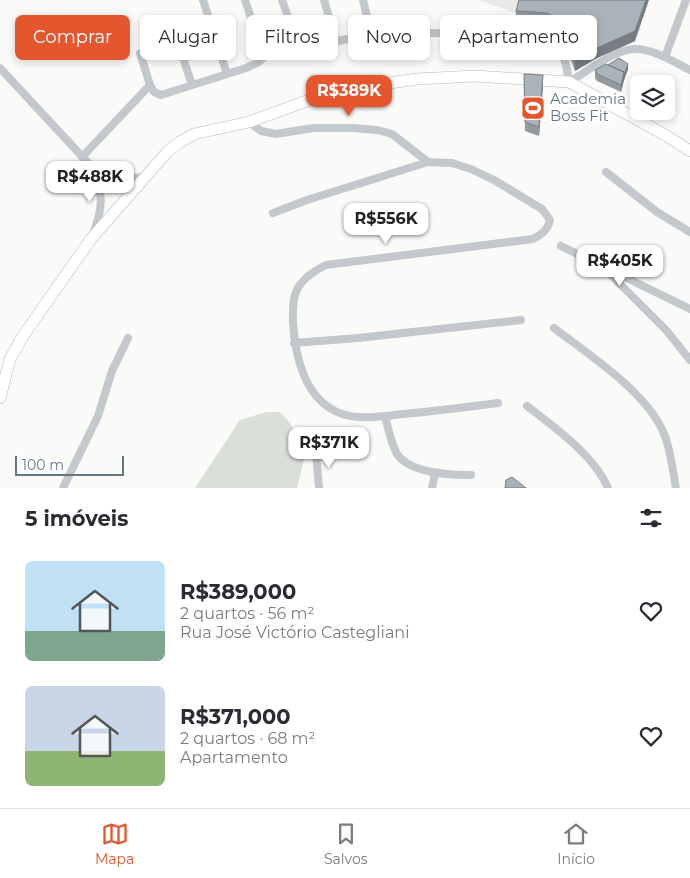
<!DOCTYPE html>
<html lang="pt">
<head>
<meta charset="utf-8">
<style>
  :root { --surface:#fff; --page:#f7f7f7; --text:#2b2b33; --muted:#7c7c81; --line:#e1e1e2; --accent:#e4572e }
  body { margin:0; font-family:Montserrat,sans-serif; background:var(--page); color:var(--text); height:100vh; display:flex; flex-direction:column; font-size:19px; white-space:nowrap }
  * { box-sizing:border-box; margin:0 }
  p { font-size:16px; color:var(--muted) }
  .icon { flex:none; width:28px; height:28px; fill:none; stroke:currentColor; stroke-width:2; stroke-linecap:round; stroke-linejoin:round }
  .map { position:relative; height:488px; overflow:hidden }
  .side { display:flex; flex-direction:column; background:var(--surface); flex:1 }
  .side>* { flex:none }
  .guide { position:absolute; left:15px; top:15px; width:660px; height:45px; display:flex; gap:10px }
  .fabs { position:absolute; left:630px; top:75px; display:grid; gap:10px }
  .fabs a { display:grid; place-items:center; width:45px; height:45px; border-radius:8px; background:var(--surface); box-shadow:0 2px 8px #0003; font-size:25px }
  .scale { position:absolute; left:15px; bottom:12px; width:109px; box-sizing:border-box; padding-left:5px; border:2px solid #657683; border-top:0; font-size:14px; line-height:18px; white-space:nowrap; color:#657683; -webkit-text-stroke:4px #fff; paint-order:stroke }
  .price { position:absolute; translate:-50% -42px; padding:0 11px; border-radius:10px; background:#fff; color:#222; font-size:16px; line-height:32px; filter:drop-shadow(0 1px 2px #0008) }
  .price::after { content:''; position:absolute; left:50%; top:30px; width:15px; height:11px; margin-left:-8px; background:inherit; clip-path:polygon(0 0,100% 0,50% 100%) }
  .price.active { background:var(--accent); color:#fff }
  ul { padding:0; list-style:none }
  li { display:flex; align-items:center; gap:15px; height:125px; padding:0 25px }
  li span { display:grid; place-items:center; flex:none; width:140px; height:100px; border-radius:8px; color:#555 }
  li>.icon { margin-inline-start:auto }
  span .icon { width:60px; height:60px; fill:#fffc; stroke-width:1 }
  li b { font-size:21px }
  h2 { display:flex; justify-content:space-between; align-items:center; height:60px; padding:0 25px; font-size:21px }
  .chip { padding:0 18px; border-radius:8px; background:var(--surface); box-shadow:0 2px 8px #0003; font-size:18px; line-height:45px }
  .chip.active { background:var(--accent); color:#fff }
  .dock { display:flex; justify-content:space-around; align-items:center; height:70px; border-top:1px solid var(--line); background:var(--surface); font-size:14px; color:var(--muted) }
  .dock a { display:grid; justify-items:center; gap:2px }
  .dock .active { color:var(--accent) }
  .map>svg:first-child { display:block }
  .built { fill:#e8e9e9 }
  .green { fill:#dadfd7 }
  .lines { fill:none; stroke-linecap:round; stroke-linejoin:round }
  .secondary-casing { stroke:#b3babf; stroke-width:12 }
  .street { stroke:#c3c8cc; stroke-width:8 }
  .secondary { stroke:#fff; stroke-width:11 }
  .wall { fill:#929a9f }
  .shaded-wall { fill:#777d82 }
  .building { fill:#aab3b9; stroke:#777d82 }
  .labels { text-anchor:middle; stroke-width:5; stroke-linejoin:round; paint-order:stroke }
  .poi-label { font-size:15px; fill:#657683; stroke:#fff; text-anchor:start }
</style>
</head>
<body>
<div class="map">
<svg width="690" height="488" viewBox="0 0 690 488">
  <rect width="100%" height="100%" fill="#fafaf8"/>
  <!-- built -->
  <path class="built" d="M479,0H523L518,14Z"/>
  <!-- green -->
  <path class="green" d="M267,412H280L290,423L306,451L297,488H195L240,420Z"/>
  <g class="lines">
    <!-- secondary casing -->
    <g class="secondary-casing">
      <path id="secondary" d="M0,398L10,359L23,336L91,239L168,151L180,142L194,134L249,122L323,95L349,89L417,79L475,76L569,82L667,136L690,151"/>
    </g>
    <!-- street -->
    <path class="street" d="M203,0L227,74
      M245,0L264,57
      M282,0L297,42
      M324,0L336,41
      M363,0L371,33
      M171,21L192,85
      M323,45L371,33H546C561,42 567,65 569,82C587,72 614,49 635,49C654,49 674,62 690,70
      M140,53L150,85
      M665,57L686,0
      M0,68L91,166C109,178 123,180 144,177
      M249,122L261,131L276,134L313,128H352L377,130L392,134L428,162
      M82,157L150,85L154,92L161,95L246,68L259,62L264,57L297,42L302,51
      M92,168C104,193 103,208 93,234
      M606,172L657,212L690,232
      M273,213L307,200L428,162L452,163L471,169L494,180L542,209L550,220C548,230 542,234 533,239L326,265C314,271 301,279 296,292C292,302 293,312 293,322C295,357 305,401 342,414C361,420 384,416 403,414C435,411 466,407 498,403
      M561,246L690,309
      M606,270L666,330L690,360
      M554,328C589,355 652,395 666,439C671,454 673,472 676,488
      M294,343L358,338L521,320
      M527,406C554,427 594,455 608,488
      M385,416C388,428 391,443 397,454C410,474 451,475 471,475
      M316,452L319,488
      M63,488L98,416L112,371L128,338
      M432,488L435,473"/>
    <!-- secondary -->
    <use href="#secondary" class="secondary"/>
  </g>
  <!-- wall -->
  <path class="wall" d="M519,0L635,41L597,58L575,71L560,29L546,23L516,20V11Z
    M608,65L628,69L624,80L621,92L597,81L595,78V70Z
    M524,74L543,85L539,136L525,131Z"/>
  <!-- shaded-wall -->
  <path class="shaded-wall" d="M646,0H649L635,41L597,58L575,71V61Z
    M628,64V69L624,80L621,92V85L624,72Z
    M543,75V85L539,136V127Z"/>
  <!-- building -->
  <path class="building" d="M519,0H646L635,31L597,48L575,61L560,19L546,13L516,11Z
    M619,58L628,64L624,75V72L608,65Z
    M606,64L624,72L621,85L597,74L595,70Z
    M524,74L543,75L539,127L525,122Z
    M512,477L526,488H505L506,480Z"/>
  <!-- icons -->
  <defs>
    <g id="stadium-square" transform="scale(1.25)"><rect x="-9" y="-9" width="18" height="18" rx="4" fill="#e4572e" stroke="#fff"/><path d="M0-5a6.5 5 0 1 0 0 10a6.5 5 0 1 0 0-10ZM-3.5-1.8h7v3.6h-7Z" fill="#fff"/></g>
  </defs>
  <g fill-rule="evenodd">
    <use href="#stadium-square" x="533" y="108"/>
  </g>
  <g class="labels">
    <!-- poi labels -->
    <g class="poi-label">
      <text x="550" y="104">Academia<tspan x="550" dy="17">Boss Fit</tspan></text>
    </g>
  </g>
</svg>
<div class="fabs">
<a><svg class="icon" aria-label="layers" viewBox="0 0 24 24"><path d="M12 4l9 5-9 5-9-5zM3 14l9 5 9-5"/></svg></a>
</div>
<div class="scale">100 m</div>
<b class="price active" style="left:349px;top:117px">R$389K</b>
<b class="price" style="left:90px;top:203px">R$488K</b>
<b class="price" style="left:386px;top:245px">R$556K</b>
<b class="price" style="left:620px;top:287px">R$405K</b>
<b class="price" style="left:329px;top:469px">R$371K</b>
<div class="guide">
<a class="chip active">Comprar</a>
<a class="chip">Alugar</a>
<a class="chip">Filtros</a>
<a class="chip">Novo</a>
<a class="chip">Apartamento</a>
</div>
</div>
<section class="side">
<h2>5 imóveis<svg class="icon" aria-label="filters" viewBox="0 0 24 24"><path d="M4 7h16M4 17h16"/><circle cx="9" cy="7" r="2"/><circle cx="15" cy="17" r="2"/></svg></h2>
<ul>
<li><span style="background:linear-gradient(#bfe0f5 70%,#7fa58c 0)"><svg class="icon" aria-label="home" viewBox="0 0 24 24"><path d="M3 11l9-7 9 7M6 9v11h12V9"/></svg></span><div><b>R$389,000</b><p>2 quartos · 56 m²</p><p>Rua José Victório Castegliani</p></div><svg class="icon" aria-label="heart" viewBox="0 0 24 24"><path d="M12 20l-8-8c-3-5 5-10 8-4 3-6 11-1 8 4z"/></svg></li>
<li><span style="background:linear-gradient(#c9d6e8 65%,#8fb573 0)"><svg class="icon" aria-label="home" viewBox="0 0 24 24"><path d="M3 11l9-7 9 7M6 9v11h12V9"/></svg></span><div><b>R$371,000</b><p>2 quartos · 68 m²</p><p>Apartamento</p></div><svg class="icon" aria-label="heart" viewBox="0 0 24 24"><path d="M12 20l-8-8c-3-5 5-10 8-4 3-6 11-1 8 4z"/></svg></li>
</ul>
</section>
<nav class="dock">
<a class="active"><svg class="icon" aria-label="map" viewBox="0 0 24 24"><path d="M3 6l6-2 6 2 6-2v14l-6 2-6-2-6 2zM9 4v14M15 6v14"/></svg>Mapa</a>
<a><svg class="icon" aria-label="saved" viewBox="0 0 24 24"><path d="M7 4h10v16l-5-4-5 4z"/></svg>Salvos</a>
<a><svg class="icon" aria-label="home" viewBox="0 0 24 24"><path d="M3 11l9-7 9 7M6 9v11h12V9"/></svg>Início</a>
</nav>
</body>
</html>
